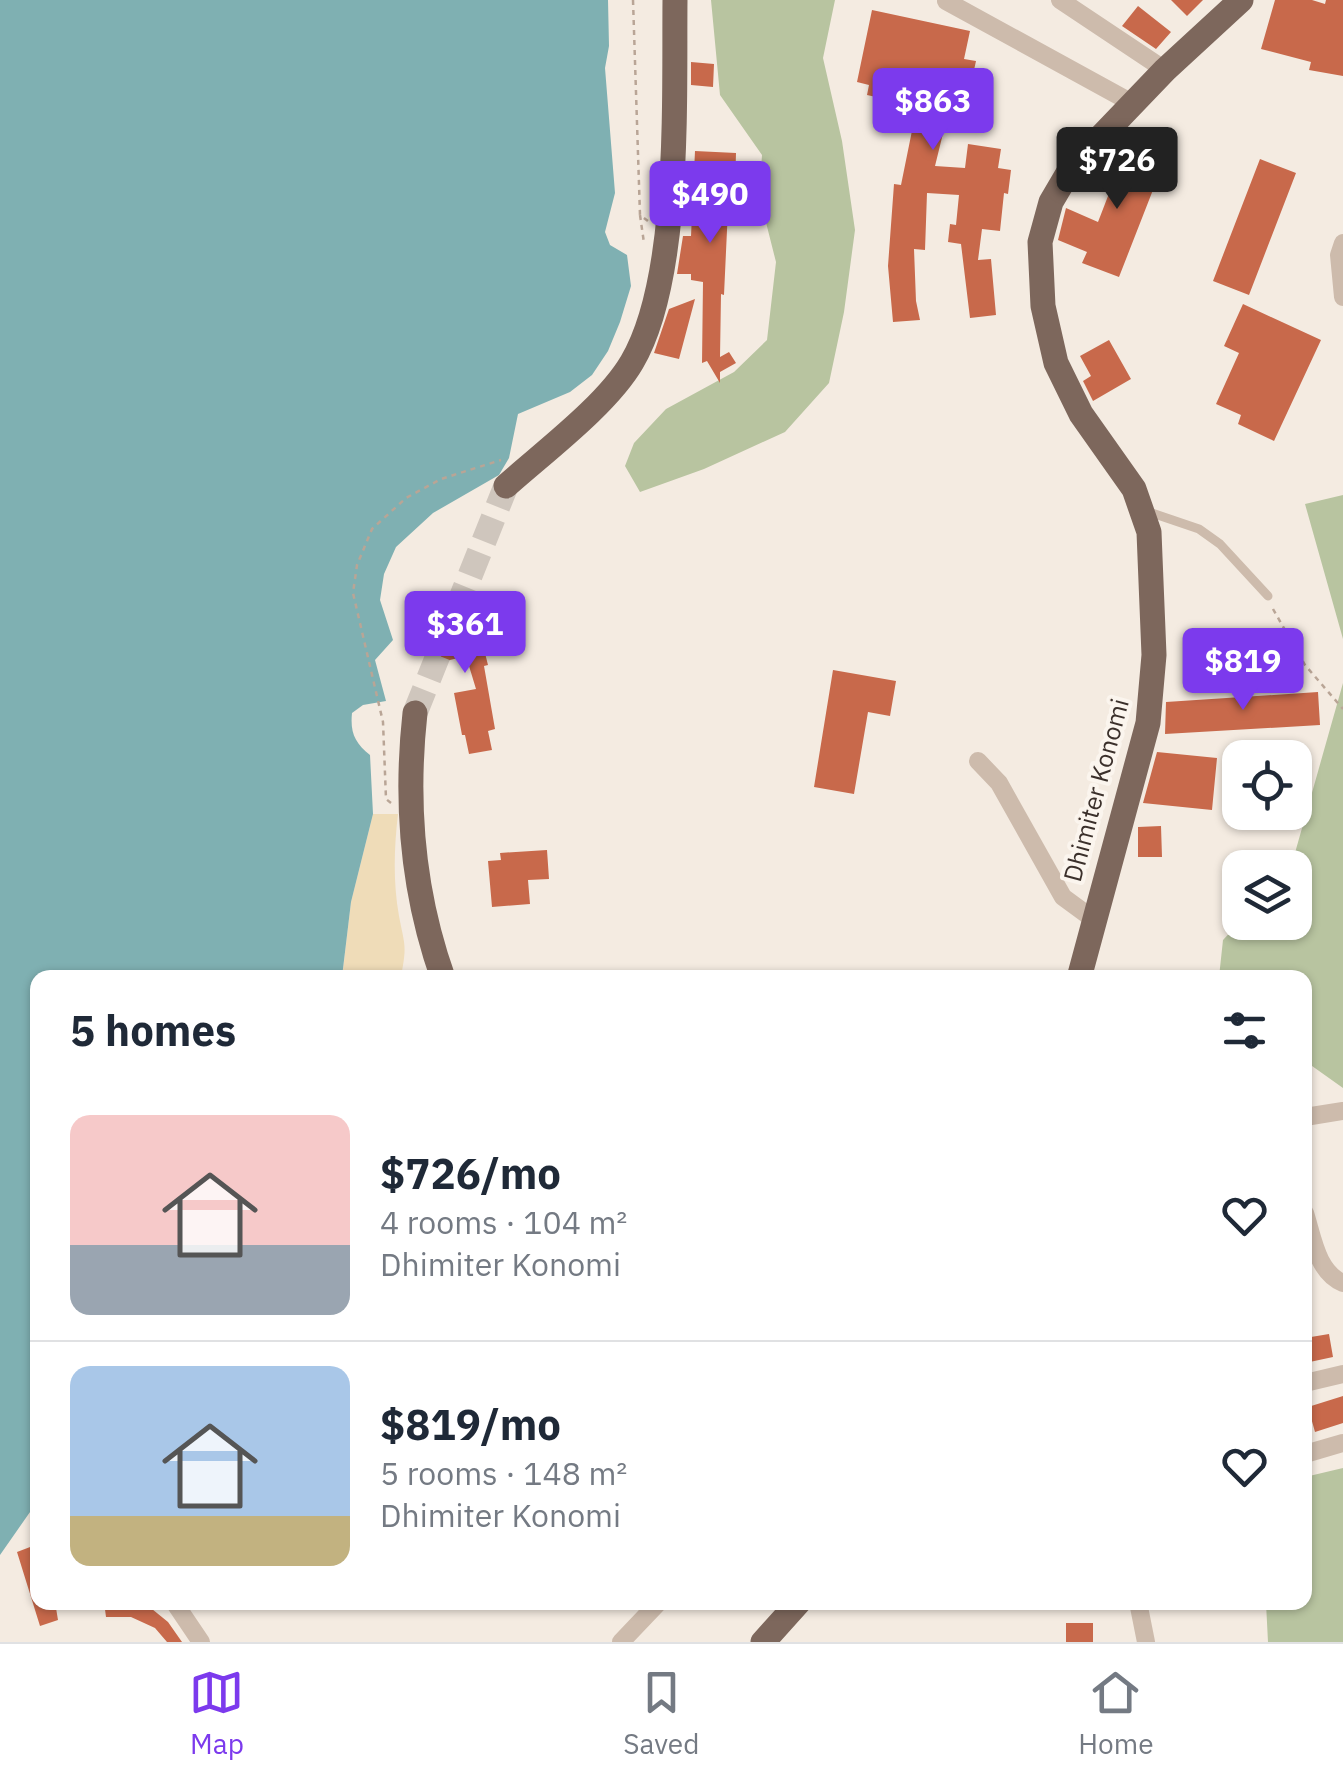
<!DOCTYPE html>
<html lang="en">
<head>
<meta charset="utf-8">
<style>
  :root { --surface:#fff; --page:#f6f6f7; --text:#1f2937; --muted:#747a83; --line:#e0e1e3; --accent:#7c3aed }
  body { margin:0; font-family:"IBM Plex Sans",sans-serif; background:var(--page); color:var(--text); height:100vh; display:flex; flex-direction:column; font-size:38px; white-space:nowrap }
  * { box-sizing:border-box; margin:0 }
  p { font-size:32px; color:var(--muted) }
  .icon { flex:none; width:55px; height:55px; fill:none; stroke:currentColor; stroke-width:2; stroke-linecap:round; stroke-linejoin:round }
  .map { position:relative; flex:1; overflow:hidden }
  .details { position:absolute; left:30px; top:970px; width:1282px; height:640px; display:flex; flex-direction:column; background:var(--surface); border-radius:20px; box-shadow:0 2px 8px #0004 }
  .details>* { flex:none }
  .buttons { position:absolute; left:1222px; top:740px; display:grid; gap:20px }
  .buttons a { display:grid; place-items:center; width:90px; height:90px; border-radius:20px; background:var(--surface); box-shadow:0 2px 8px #0004; font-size:50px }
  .price { position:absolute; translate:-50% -85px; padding:0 22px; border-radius:10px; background:var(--accent); color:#fff; font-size:32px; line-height:65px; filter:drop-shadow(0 2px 5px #0008) }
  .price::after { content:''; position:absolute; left:50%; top:60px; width:30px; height:22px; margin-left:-15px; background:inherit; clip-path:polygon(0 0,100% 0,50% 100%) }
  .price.active { background:#222; color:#fff }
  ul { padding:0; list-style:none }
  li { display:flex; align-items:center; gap:30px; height:250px; padding:0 40px }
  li+li { border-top:2px solid var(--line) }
  li span { display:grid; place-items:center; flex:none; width:280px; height:200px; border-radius:20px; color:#555 }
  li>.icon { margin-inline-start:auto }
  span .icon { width:120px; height:120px; fill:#fffc; stroke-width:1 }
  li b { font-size:42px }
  h2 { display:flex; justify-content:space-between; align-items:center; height:120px; padding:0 40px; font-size:42px }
  .dock { display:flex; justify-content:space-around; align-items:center; height:140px; border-top:2px solid var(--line); background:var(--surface); font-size:28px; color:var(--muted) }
  .dock a { display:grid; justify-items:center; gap:5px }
  .dock .active { color:var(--accent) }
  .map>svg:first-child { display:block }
  .green { fill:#b8c4a0 }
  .sand { fill:#efdcb8 }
  .water { fill:#7fb0b2 }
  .building { fill:#c8694b }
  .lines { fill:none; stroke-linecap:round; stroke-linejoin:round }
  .primary-tunnel { stroke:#cfc6bd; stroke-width:25; stroke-dasharray:25 12; stroke-linecap:butt }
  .path { stroke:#b9a596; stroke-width:2.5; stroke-dasharray:5 5; stroke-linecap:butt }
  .lane { stroke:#cdbbac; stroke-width:9 }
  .street { stroke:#cdbbac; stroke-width:18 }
  .primary { stroke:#7d675c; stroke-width:25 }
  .labels { text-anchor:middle; stroke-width:8; stroke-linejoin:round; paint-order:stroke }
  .street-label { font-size:25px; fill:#3b302b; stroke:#fbf5ee }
</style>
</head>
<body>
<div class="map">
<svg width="1343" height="1642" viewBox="0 0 1343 1642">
  <rect width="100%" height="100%" fill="#f4ebe1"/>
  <!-- green -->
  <path class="green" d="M711,0H835L823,58L842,141L855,230L844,312L829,383L785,432L704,469L640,492L625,466L634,443L666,409L734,372L767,340L776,262L759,195L762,155L720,95Z
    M1343,495V639L1305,504Z
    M1343,683V1088L1305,1061V978L1219,977L1223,940L1240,922H1295V868L1291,867Z
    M1343,1468V1642H1268L1266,1603L1305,1602V1477Z"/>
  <!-- sand -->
  <path class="sand" d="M373,814H398C394,848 393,882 399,916C405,947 407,945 401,977L342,978L351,902Z"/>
  <!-- water -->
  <path class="water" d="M0,0H608L609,46L605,68L615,193L605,232L610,245L627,255L631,286L620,322L608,351L592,375L570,392L518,414L509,458L499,475L433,513L396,547L384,574L380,600L393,640L375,660L386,701L363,705L352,713C350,733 355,743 370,755L373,814L351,902L342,977L38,978L37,1502L0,1555Z"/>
  <!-- building -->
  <path class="building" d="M1171,0H1203L1187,16Z
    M1275,0H1312L1325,4L1326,0H1343V76L1309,70L1311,62L1261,49Z
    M1138,6L1171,32L1156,49L1122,26Z
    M872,10L970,31L964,59L976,61L964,116L948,113L935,166L965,168L968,144L1001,149L998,168L1011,170L1008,194L1004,193L1000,231L982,229L978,260L991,259L996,315L970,318L961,244L948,242L950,224L956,225L959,195L927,193L925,250L914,249L916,301L920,320L893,322L888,266L894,184L901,185L917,106L867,95L869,85L857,82Z
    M691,62L714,64L713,87L691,85Z
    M1130,139L1167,154L1119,277L1082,263L1087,252L1058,240L1066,208L1098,222Z
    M695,151L736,153L735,187H729L724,295L721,294L720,357L729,352L736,363L720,372V383L707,361L702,363L703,282L691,280V274H677L683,236H691Z
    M1260,159L1296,173L1249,295L1213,281Z
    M695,299L679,359L654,353L669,309Z
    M1243,304L1321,340L1274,441L1238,424L1241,415L1216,404L1239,353L1224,346Z
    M1109,340L1131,379L1093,401L1083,381L1091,376L1080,356Z
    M449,612L457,639L488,629L495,650L485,653L488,665L484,666L495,729L488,731L492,750L469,754L465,735H462L454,693L476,689L466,656L442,662L435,635L418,638L412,619Z
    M833,670L896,681L890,716L868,712L854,794L814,787Z
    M1318,692L1320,725L1165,734L1166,702Z
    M1157,752L1217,758L1212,810L1143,803Z
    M1161,826L1162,857H1138V827Z
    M547,850L549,879L528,880L530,904L492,907L488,861L501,860L500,853Z
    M1329,1334L1333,1357L1305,1363V1338Z
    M1343,1396V1423L1315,1432L1308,1407Z
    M38,1544V1602H55L58,1620L40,1626L17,1552Z
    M104,1602H137L152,1609L168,1622L182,1642H167L155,1628L131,1617H106Z
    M1066,1623H1093V1642H1066Z"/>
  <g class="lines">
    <!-- primary-tunnel -->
    <path class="primary-tunnel" d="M415,713L506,486"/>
    <!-- path -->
    <path class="path" d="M633,0L640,215L648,221
      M640,215L644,243
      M1273,609L1305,665L1343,709
      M391,803L386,799L383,722L353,593L357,565L372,529L406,498L441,479L501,460"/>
    <!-- lane -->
    <path class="lane" d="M1146,511L1199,529L1220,544L1268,596"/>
    <!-- street -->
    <path class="street" d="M1060,0L1165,70
      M946,1L1132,103
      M1343,243L1339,255L1343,297
      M978,761L999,783L1063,897L1093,919
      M1305,1117L1343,1111
      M1305,1213C1313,1238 1317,1272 1343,1283
      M1305,1383L1343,1374
      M1305,1454L1343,1443
      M174,1602L201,1642
      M1138,1602L1146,1642
      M621,1642L659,1602"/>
    <!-- primary -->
    <path class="primary" d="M506,486C544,452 607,405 632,362C681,279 674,98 675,0
      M415,713C405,804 412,891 443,978
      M1079,978L1148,723L1154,655L1150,557L1149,532L1134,489L1081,414L1056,363L1043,306L1040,242L1051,202L1071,168L1165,70L1241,0
      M763,1642L799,1602"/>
  </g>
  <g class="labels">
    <!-- street labels -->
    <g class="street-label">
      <text transform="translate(1096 790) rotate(-75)" y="9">Dhimiter Konomi</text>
    </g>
  </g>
</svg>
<div class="buttons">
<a><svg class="icon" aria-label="locate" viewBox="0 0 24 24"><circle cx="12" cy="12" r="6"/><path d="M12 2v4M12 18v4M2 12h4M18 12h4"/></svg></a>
<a><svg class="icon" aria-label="layers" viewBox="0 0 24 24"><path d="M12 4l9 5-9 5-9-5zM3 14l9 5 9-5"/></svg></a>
</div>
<b class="price" style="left:933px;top:153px">$863</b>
<b class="price active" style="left:1117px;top:212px">$726</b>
<b class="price" style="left:710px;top:246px">$490</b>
<b class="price" style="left:465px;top:676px">$361</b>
<b class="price" style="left:1243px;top:713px">$819</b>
<section class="details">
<h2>5 homes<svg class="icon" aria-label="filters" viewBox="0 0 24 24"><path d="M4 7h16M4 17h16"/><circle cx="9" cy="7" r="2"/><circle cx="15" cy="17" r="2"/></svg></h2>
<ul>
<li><span style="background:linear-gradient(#f6c9c9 65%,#9aa5b1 0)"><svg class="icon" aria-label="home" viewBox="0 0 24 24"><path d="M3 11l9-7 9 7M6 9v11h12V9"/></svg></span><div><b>$726/mo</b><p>4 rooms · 104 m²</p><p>Dhimiter Konomi</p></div><svg class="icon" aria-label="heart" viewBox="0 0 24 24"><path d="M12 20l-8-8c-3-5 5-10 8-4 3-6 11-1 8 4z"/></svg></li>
<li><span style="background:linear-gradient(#a9c7e8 75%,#c2b280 0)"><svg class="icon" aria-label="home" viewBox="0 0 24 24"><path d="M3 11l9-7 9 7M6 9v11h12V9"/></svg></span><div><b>$819/mo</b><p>5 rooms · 148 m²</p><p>Dhimiter Konomi</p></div><svg class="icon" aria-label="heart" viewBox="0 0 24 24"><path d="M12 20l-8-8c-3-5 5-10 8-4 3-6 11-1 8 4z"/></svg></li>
</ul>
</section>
</div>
<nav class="dock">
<a class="active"><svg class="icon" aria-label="map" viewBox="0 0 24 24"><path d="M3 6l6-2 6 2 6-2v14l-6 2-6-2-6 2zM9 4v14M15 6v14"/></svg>Map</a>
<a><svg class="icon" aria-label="saved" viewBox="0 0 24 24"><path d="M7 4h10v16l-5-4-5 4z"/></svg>Saved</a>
<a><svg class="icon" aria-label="home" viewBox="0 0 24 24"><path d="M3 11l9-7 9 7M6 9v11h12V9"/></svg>Home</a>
</nav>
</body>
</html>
